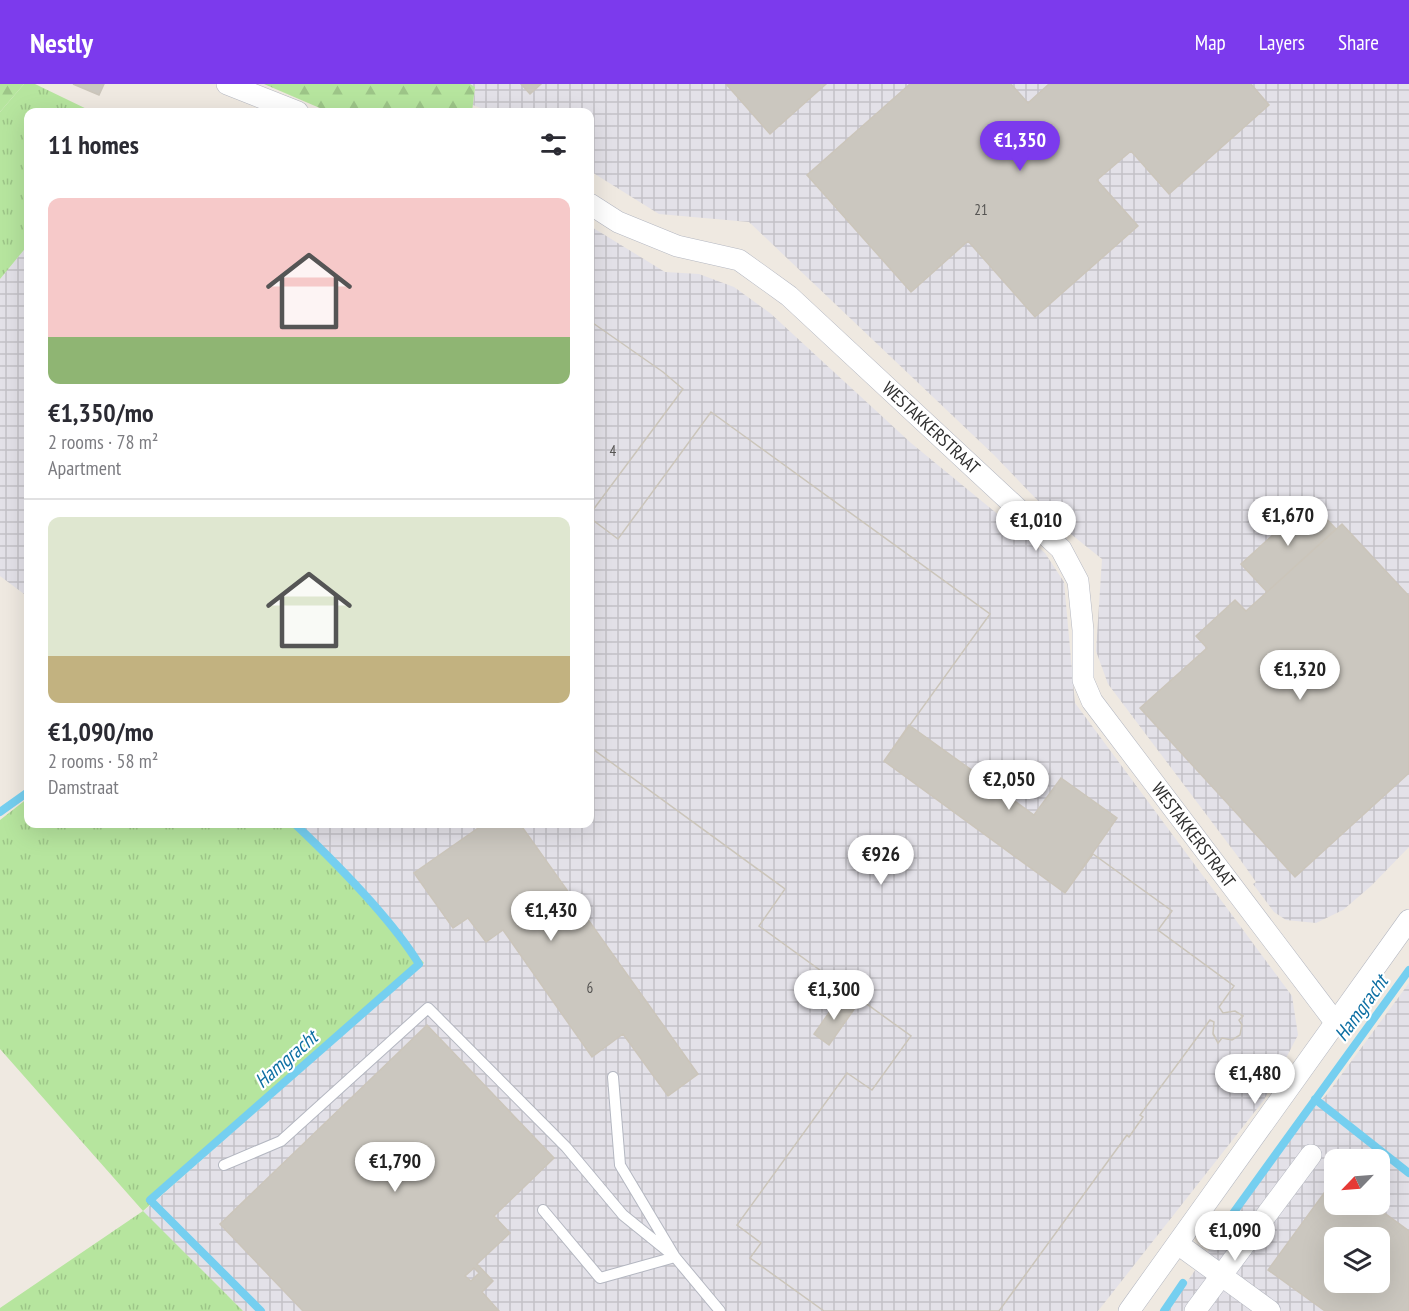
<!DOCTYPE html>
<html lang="en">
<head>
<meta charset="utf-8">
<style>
  :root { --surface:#fff; --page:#f2f2f3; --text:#2b2b33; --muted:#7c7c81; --line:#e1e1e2; --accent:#7c3aed }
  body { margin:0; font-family:"PT Sans Narrow",sans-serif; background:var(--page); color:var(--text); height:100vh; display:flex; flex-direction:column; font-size:22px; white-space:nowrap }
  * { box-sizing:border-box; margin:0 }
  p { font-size:20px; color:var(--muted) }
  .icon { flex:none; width:33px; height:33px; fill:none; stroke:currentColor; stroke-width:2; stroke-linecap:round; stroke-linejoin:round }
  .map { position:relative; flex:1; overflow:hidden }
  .sheet { position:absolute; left:24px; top:24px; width:570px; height:720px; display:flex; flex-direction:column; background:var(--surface); border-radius:12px; box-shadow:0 6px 24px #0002 }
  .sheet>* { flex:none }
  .needle { width:39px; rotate:245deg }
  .fabs { position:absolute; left:1324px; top:1065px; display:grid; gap:12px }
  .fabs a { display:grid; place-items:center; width:66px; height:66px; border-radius:12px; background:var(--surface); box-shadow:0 6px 24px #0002; font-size:30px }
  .price { position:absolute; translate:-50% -51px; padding:0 14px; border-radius:21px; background:#fff; color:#222; font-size:20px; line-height:39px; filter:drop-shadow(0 2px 3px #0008) }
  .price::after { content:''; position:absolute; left:50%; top:36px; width:18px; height:14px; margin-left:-9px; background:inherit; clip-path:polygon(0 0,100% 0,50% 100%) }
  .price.on { background:var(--accent); color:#fff }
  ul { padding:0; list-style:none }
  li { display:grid; align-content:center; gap:12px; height:318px; padding:0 24px }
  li+li { border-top:2px solid var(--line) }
  li span { display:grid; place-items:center; height:186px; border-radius:12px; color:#555 }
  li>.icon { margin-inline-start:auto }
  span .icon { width:108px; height:108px; fill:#fffc; stroke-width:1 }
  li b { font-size:26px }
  h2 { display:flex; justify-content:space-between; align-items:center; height:72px; padding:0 24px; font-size:26px }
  header { display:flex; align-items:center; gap:36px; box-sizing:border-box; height:84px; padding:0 30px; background:var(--accent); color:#fff }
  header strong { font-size:28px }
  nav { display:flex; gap:33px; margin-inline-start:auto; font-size:21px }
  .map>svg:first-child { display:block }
  .industrial { fill:url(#industrial-grid); fill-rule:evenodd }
  .grass { fill:url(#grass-tufts) }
  .forest { fill:url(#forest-firs) }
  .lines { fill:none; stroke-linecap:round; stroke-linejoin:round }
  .stream { stroke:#75cff0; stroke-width:8 }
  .building { fill:#cbc7bf; stroke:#cbc5ba; stroke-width:1.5; fill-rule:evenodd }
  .service-casing { stroke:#b4b7c1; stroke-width:12 }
  .minor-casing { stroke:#b4b7c1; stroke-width:22 }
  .service { stroke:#fff; stroke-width:10 }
  .minor { stroke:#fff; stroke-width:21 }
  .labels { text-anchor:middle; stroke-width:4.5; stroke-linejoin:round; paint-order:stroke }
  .number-label { font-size:15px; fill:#555452 }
  .street-label { font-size:18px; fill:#2e2e2e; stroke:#fff }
  .water-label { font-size:20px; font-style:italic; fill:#0d6fa3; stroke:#fff }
</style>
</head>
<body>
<header>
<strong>Nestly</strong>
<nav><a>Map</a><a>Layers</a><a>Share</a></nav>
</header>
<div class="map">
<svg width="1409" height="1227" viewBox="0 0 1409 1227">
  <defs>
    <pattern id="industrial-grid" width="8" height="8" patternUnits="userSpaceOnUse" patternTransform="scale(1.5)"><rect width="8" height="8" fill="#e3e1e8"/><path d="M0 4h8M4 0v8" fill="none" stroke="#c3c1c7"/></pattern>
    <pattern id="grass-tufts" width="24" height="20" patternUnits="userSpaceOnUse" patternTransform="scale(1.5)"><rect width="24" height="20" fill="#b6e59e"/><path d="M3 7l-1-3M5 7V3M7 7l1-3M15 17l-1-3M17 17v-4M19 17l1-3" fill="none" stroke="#9dc588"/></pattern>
    <pattern id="forest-firs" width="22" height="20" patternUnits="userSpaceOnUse" patternTransform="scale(1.5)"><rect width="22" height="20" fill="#b6e59e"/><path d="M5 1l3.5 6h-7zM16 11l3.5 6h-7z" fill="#9dc588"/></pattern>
  </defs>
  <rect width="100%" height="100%" fill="#efe9e1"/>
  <!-- industrial -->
  <path class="industrial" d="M470,0H1409V763L1371,802L1343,826L1316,839L1286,836L1274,828L1253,800L1256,798L1239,774L1108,600L1096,567L1102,475L1067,447L994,371L749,138L659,130L590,87V28H490L473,21L475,4Z
    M590,142L665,188L699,190L734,203L770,229L911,359L1045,469L1064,498L1075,619L1292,912L1298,951L1264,1016L1098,1227H243L143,1128L424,879L337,781L295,740H590Z
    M28,161V513L0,492V195Z
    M1409,899V1227H1167L1286,1054L1328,1009ZM1335,1076H1380V1120H1335ZM1335,1154H1380V1198H1335Z"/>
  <!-- grass -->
  <path class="grass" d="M24,0H35L93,28H28V161L0,195V28Z
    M28,714V740H295L337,781L424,879L143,1127L243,1227H0V1224L143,1127L0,965V736Z"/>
  <!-- forest -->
  <path class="forest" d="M0,0H24L0,28Z
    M264,0H470L475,3L472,28H329Z"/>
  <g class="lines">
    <!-- stream -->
    <path class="stream" d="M0,728L28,708
      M1315,1015L1409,1089
      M1213,1157L1409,886
      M261,1227L150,1116L419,880C390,833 335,778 295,740
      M1164,1227L1183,1199"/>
  </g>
  <!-- building -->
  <path class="building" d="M73,0H104L99,11Z
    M521,0H541L530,10Z
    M726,0H826L770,50Z
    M910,0H1011L1028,19L1049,0H1251L1269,21L1169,110L1131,67L1097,96L1138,142L1035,233L968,157L911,208L807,91Z
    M590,237L663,288L683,305L590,430Z
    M590,237L663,288L683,305L590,430Z
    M711,328L990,530L884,677L1065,809L1093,770L1172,827L1158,846L1234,902L1219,923L1223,929L1235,927L1243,932L1239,936L1242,941L1240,951L1232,956L1222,954L1218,959L1213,949L1214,938L1210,936L1140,1031L1143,1033L1129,1053L1127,1051L999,1227H824L750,1174L761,1159L737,1141L847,989L872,1006L911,952L759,842L785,805L590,663V434L618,455Z
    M711,328L990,530L884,677L1065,809L1093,770L1172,827L1158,846L1234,902L1219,923L1223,929L1235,927L1243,932L1239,936L1242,941L1240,951L1232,956L1222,954L1218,959L1213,950L1214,938L1210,936L1140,1031L1143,1033L1129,1053L1127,1051L999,1227H824L750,1174L761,1159L737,1141L847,989L872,1006L911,952L759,842L785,805L590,663V434L618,455Z
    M1310,417L1336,445L1267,508L1241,480Z
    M1342,440L1409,512V689L1295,793L1140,624L1207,564L1196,552L1235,516L1246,527Z
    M909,641L1034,731L1061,694L1117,734L1065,809L884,677Z
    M484,740H520L698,990L668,1012L623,950L592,973L503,846L486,858L468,834L453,844L414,789Z
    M840,913L855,924L829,961L814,950Z
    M427,941L554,1074L494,1132L510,1149L477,1180L493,1197L482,1208L499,1227H303L220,1140ZM474,1184L479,1189L471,1197L465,1192Z
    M1335,1094V1120H1372L1409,1147V1227H1325L1268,1186ZM1335,1154H1380V1198H1335Z"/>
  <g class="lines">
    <!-- service casing -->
    <g class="service-casing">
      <path id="service" d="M224,1081L281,1057L428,924L566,1063L623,1131L675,1173L720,1227
        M543,1126L600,1194L675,1173L620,1081L613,993"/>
    </g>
    <!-- minor casing -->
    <g class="minor-casing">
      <g id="minor">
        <path d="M227,0L298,28"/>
        <path id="s1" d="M590,120L618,138L677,162L739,176L789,212L1061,465L1078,497L1083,546V596L1092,617L1335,938"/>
        <path d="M1178,1160L1270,1227"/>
        <path d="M1129,1227L1409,836"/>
        <path d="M1195,1227L1311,1071"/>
      </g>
    </g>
    <!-- service -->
    <use href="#service" class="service"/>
    <!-- minor -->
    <use href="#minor" class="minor"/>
  </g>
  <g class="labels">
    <!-- number labels -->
    <g class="number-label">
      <text x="981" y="131">21</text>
      <text x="613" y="372">4</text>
      <text x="590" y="909">6</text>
    </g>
    <!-- street labels -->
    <g class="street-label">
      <text dy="6" stroke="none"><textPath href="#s1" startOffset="416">WESTAKKERSTRAAT</textPath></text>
      <text dy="6" stroke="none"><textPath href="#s1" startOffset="920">WESTAKKERSTRAAT</textPath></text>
    </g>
    <!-- water labels -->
    <g class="water-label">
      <text transform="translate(1361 924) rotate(-54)" y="7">Hamgracht</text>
      <text transform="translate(286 975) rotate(-41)" y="7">Hamgracht</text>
    </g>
  </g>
</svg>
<div class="fabs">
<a><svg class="needle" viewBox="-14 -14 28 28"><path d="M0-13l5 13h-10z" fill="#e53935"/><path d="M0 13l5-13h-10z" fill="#7c7c81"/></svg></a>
<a><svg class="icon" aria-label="layers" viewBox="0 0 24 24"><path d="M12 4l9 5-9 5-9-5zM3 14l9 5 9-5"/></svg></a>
</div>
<b class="price on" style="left:1020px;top:88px">€1,350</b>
<b class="price" style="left:1288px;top:463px">€1,670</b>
<b class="price" style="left:1036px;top:468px">€1,010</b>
<b class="price" style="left:1300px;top:617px">€1,320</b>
<b class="price" style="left:1009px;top:727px">€2,050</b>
<b class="price" style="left:881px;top:802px">€926</b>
<b class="price" style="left:551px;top:858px">€1,430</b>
<b class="price" style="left:834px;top:937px">€1,300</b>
<b class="price" style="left:1255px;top:1021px">€1,480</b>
<b class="price" style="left:395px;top:1109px">€1,790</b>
<b class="price" style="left:1235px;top:1178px">€1,090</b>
<section class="sheet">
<h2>11 homes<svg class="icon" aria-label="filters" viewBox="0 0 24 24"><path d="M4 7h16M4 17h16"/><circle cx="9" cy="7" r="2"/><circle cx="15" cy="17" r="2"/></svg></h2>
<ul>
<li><span style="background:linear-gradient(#f6c9c9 75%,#8fb573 0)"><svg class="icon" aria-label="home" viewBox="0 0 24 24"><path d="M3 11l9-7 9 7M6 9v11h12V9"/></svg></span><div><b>€1,350/mo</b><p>2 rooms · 78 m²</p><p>Apartment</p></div></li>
<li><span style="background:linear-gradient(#dfe7d0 75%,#c2b280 0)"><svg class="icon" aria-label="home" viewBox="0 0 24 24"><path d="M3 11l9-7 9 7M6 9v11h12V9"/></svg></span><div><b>€1,090/mo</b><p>2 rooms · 58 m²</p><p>Damstraat</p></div></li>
</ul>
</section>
</div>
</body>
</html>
